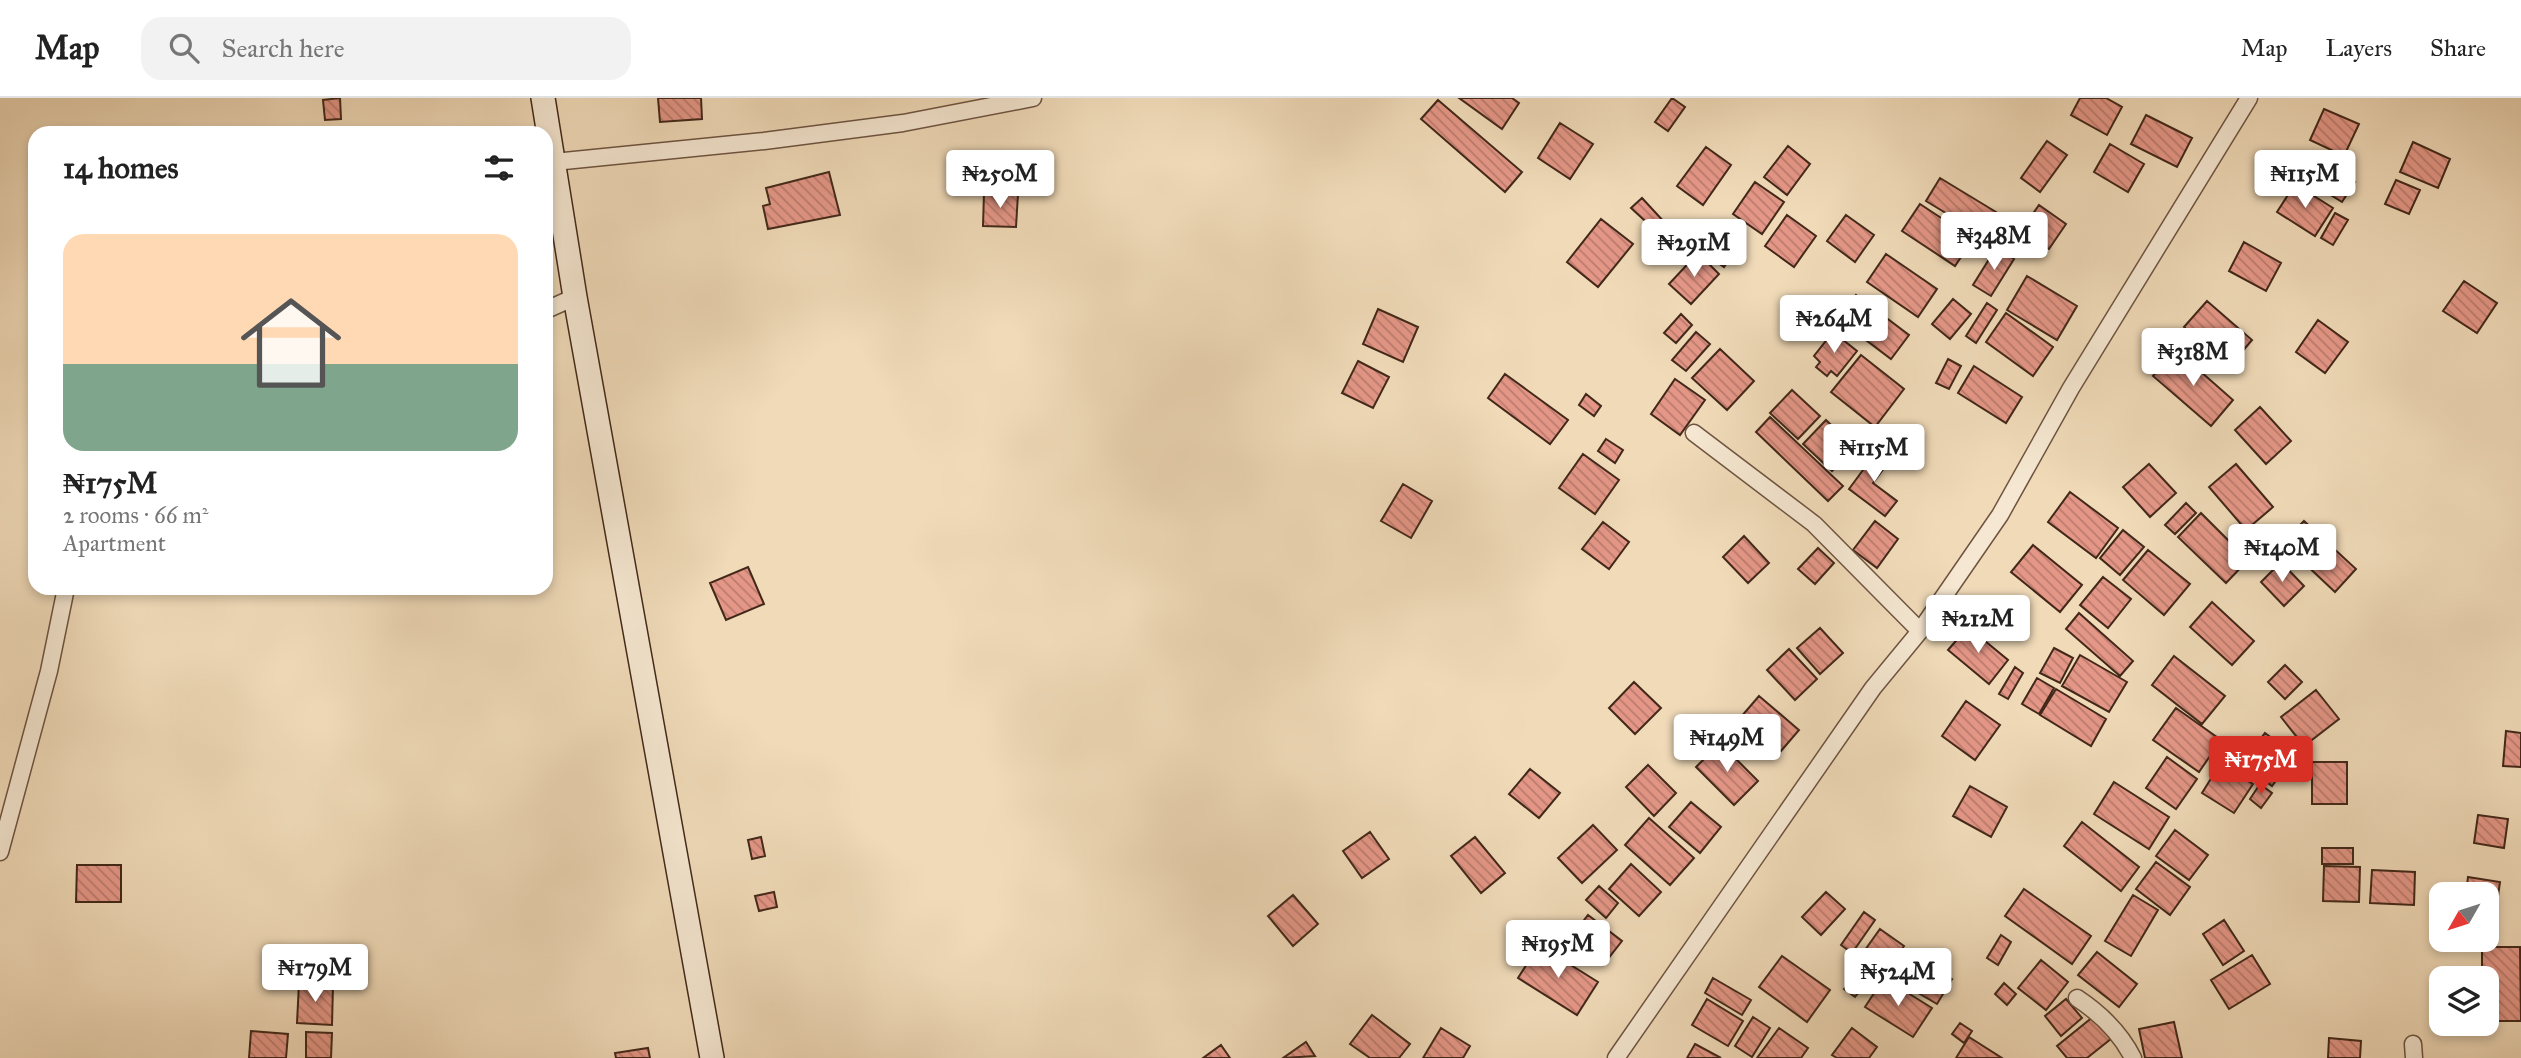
<!DOCTYPE html>
<html lang="en">
<head>
<meta charset="utf-8">
<style>
  :root { --surface:#fff; --page:#f2f2f2; --text:#222; --muted:#767676; --line:#e0e0e0; --accent:#d93025 }
  body { margin:0; font-family:"IM FELL Great Primer",serif; background:var(--page); color:var(--text); height:100vh; display:flex; flex-direction:column; font-size:26px; white-space:nowrap }
  * { box-sizing:border-box; margin:0 }
  p { font-size:23px; color:var(--muted) }
  .icon { flex:none; width:38px; height:38px; fill:none; stroke:currentColor; stroke-width:2; stroke-linecap:round; stroke-linejoin:round }
  .map { position:relative; flex:1; overflow:hidden }
  .drawer { position:absolute; left:28px; top:28px; width:525px; height:469px; display:flex; flex-direction:column; background:var(--surface); border-radius:21px; box-shadow:0 4px 10px #0003 }
  .drawer>* { flex:none }
  .needle { width:46px; rotate:231deg }
  .buttons { position:absolute; left:2429px; top:784px; display:grid; gap:14px }
  .buttons a { display:grid; place-items:center; width:70px; height:70px; border-radius:14px; background:var(--surface); box-shadow:0 4px 10px #0003; font-size:35px }
  .price { position:absolute; translate:-50% -60px; padding:0 16px; border-radius:7px; background:#fff; color:#222; font-size:23px; line-height:46px; filter:drop-shadow(0 2px 4px #0008) }
  .price::after { content:''; position:absolute; left:50%; top:42px; width:21px; height:16px; margin-left:-10px; background:inherit; clip-path:polygon(0 0,100% 0,50% 100%) }
  .price.current { background:var(--accent); color:#fff }
  ul { padding:0; list-style:none }
  li { display:grid; align-content:center; gap:14px; height:371px; padding:0 35px }
  li span { display:grid; place-items:center; height:217px; border-radius:21px; color:#555 }
  li>.icon { margin-inline-start:auto }
  span .icon { width:126px; height:126px; fill:#fffc; stroke-width:1 }
  li b { font-size:30px }
  h2 { display:flex; justify-content:space-between; align-items:center; height:84px; padding:0 35px; font-size:30px }
  header { display:flex; align-items:center; gap:42px; box-sizing:border-box; height:98px; padding:0 35px; background:var(--surface); border-bottom:2px solid var(--line) }
  header strong { font-size:33px }
  nav { display:flex; gap:38px; margin-inline-start:auto; font-size:24px }
  .search { width:490px; height:63px; background:var(--page); display:flex; align-items:center; gap:18px; box-sizing:border-box; padding:0 24px; border-radius:21px; color:var(--muted); font-size:26px }
  .map>svg:first-child { display:block }
  .building { fill:url(#building-back-hatch); stroke:#422819; stroke-width:2 }
  .lines { fill:none; stroke-linecap:round; stroke-linejoin:round }
  .street-casing { stroke:#6e5441; stroke-width:19 }
  .secondary-casing { stroke:#422819; stroke-width:26 }
  .street { stroke:#f5e7d1; stroke-width:16 }
  .secondary { stroke:#f5e7d1; stroke-width:23 }
</style>
</head>
<body>
<header>
<strong>Map</strong>
<div class="search"><svg class="icon" aria-label="search" viewBox="0 0 24 24"><circle cx="10" cy="10" r="6"/><path d="M15 15l6 6"/></svg>Search here</div>
<nav><a>Map</a><a>Layers</a><a>Share</a></nav>
</header>
<div class="map">
<svg width="2521" height="960" viewBox="0 0 2521 960">
  <defs>
    <pattern id="building-back-hatch" width="6" height="6" patternUnits="userSpaceOnUse" patternTransform="scale(1.75)"><rect width="6" height="6" fill="#e59787"/><path d="M-1 5l2 2M0 0l6 6M5-1l2 2" fill="none" stroke="#bb7b6e"/></pattern>
  </defs>
  <rect width="100%" height="100%" fill="#f0dab8"/>
  <filter id="stains"><feTurbulence type="fractalNoise" baseFrequency=".00286" numOctaves="4"/><feColorMatrix values="0 0 0 0 .2 0 0 0 0 .09 0 0 0 0 .02 0 0 0 .5 -.17"/></filter>
  <radialGradient id="worn" r=".72"><stop offset=".6" stop-color="#630" stop-opacity="0"/><stop offset="1" stop-color="#630" stop-opacity=".3"/></radialGradient>
  <!-- building -->
  <path class="building" d="M340,0L341,21L325,22L323,2Z
    M658,0H701L702,21L660,24Z
    M1459,0H1512L1519,5L1502,31Z
    M1672,0L1685,9L1668,33L1655,24Z
    M2080,0H2106L2122,9L2107,37L2071,17Z
    M1438,2L1522,74L1505,94L1421,21Z
    M2324,11L2359,26L2344,58L2310,42Z
    M2146,17L2192,40L2177,69L2131,46Z
    M1560,25L1593,46L1570,81L1538,60Z
    M2047,43L2067,57L2040,94L2021,80Z
    M2413,44L2450,61L2438,90L2400,74Z
    M2110,46L2144,66L2128,94L2094,74Z
    M1788,48L1810,66L1787,97L1764,79Z
    M1706,49L1731,67L1703,107L1677,88Z
    M2329,68L2355,84L2342,104L2316,88Z
    M829,74L840,117L768,131L763,108L770,106L766,90Z
    M1940,80L1996,114L1982,137L1926,103Z
    M2396,82L2420,92L2409,116L2385,106Z
    M1755,84L1784,104L1762,136L1733,116Z
    M2295,86L2333,110L2315,138L2277,114Z
    M984,94L1018,96L1016,129L983,128Z
    M1642,100L1666,126L1657,134L1631,110Z
    M1920,106L1973,141L1955,168L1902,133Z
    M2039,107L2066,126L2049,151L2021,133Z
    M2335,115L2348,122L2333,147L2321,140Z
    M1787,117L1816,138L1794,169L1765,148Z
    M1846,117L1874,137L1855,164L1827,143Z
    M1601,121L1633,146L1598,189L1567,164Z
    M1720,132L1740,146L1724,169L1704,155Z
    M2244,144L2281,165L2266,193L2229,173Z
    M1996,150L2014,161L1991,198L1973,187Z
    M1698,155L1719,176L1691,206L1669,186Z
    M1886,156L1937,191L1918,219L1867,184Z
    M2027,178L2077,208L2057,242L2007,212Z
    M2464,183L2497,205L2477,235L2443,213Z
    M1856,197L1909,237L1891,261L1838,221Z
    M1953,201L1971,216L1950,241L1932,226Z
    M2207,203L2252,242L2229,269L2184,229Z
    M1987,205L1997,212L1976,245L1966,238Z
    M1378,211L1418,229L1403,264L1363,246Z
    M2006,215L2053,249L2033,278L1986,244Z
    M1681,216L1692,227L1676,245L1664,235Z
    M2318,222L2348,244L2325,275L2296,254Z
    M1696,234L1710,246L1686,273L1672,262Z
    M1833,234L1857,253L1837,278L1831,273L1827,278L1816,269L1820,264L1814,258Z
    M1720,251L1754,283L1727,312L1692,280Z
    M2175,251L2233,302L2211,328L2153,278Z
    M1861,257L1904,291L1875,329L1831,294Z
    M1948,261L1961,268L1949,291L1936,285Z
    M1358,263L1389,279L1373,310L1342,295Z
    M1974,268L2022,299L2006,325L1958,295Z
    M1505,276L1568,322L1550,346L1488,300Z
    M1675,281L1705,302L1680,337L1651,316Z
    M1792,292L1820,318L1798,341L1770,315Z
    M1586,296L1601,308L1594,318L1579,307Z
    M2260,309L2291,343L2266,366L2235,332Z
    M1770,319L1843,388L1828,403L1756,334Z
    M1826,322L1854,349L1832,373L1803,346Z
    M1606,341L1623,352L1615,365L1598,353Z
    M1880,349L1893,358L1873,385L1897,403L1885,418L1849,391Z
    M1583,356L1619,382L1595,416L1559,390Z
    M2149,366L2176,395L2150,419L2123,389Z
    M2236,366L2273,409L2246,432L2209,389Z
    M1403,386L1432,403L1411,440L1381,423Z
    M2070,394L2118,430L2096,460L2048,424Z
    M2186,405L2196,415L2175,436L2165,427Z
    M2201,415L2248,462L2226,485L2178,439Z
    M1875,423L1898,441L1877,470L1853,452Z
    M2304,423L2356,471L2335,494L2283,445Z
    M1603,424L1629,444L1609,471L1582,451Z
    M2123,432L2144,449L2120,477L2100,460Z
    M1744,438L1769,465L1748,485L1723,459Z
    M2033,447L2082,487L2060,514L2011,474Z
    M1818,450L1834,465L1815,486L1798,471Z
    M2148,452L2190,486L2164,517L2123,482Z
    M2281,464L2304,488L2284,508L2261,484Z
    M748,469L764,506L726,522L710,485Z
    M2103,479L2131,501L2108,530L2080,507Z
    M2212,504L2254,543L2232,567L2190,529Z
    M2079,515L2133,563L2120,578L2066,531Z
    M1968,529L2008,562L1989,586L1948,552Z
    M1820,530L1843,555L1820,576L1797,550Z
    M2054,550L2073,560L2060,585L2040,575Z
    M1789,551L1817,581L1795,602L1767,572Z
    M2080,557L2127,584L2109,614L2062,588Z
    M2174,558L2225,598L2202,626L2152,587Z
    M2285,567L2302,584L2285,601L2268,584Z
    M2015,569L2023,575L2008,601L1999,596Z
    M2037,580L2054,590L2039,616L2022,606Z
    M1634,584L1661,610L1635,636L1609,610Z
    M2056,591L2106,621L2091,648L2040,617Z
    M2316,592L2339,621L2304,648L2281,619Z
    M1759,598L1799,632L1781,653L1741,619Z
    M1966,603L2000,627L1975,662L1942,638Z
    M2176,610L2221,642L2199,674L2153,642Z
    M2506,633L2521,635V669L2503,668Z
    M2265,635L2295,657L2272,688L2242,666Z
    M1720,645L1758,683L1734,707L1696,669Z
    M2167,659L2197,681L2176,711L2146,690Z
    M2312,664H2347V706H2312Z
    M2220,666L2253,686L2234,715L2202,695Z
    M1648,667L1676,695L1654,718L1626,689Z
    M1530,671L1560,695L1539,720L1509,696Z
    M2114,684L2169,719L2149,751L2094,716Z
    M2260,686L2272,695L2261,710L2250,701Z
    M1970,688L2007,709L1991,739L1953,718Z
    M1691,704L1721,729L1700,755L1669,729Z
    M2478,717L2508,721L2504,750L2474,745Z
    M1649,720L1694,760L1670,787L1625,747Z
    M2082,724L2139,769L2121,793L2064,748Z
    M1593,727L1617,752L1582,785L1558,760Z
    M2175,732L2208,757L2189,782L2156,758Z
    M1370,734L1389,761L1362,780L1343,753Z
    M761,739L765,758L752,761L748,742Z
    M1475,739L1505,775L1481,795L1451,758Z
    M2322,750H2353V766H2322Z
    M2156,764L2190,789L2170,817L2136,791Z
    M1631,766L1661,794L1639,818L1609,791Z
    M77,767H121V804H76Z
    M2324,768L2360,769L2359,804L2323,803Z
    M2372,772L2415,774L2414,807L2370,805Z
    M2468,779L2500,784L2493,834L2487,833V796H2466Z
    M1599,788L1618,805L1606,820L1586,802Z
    M2024,791L2091,838L2072,866L2005,818Z
    M774,794L777,809L759,813L755,798Z
    M1826,794L1845,811L1821,837L1802,819Z
    M1293,797L1318,826L1293,848L1268,818Z
    M2133,797L2158,812L2131,858L2105,843Z
    M1864,814L1875,822L1852,855L1841,847Z
    M1588,817L1622,843L1603,867L1569,842Z
    M2224,822L2244,853L2223,867L2203,836Z
    M1880,831L1904,848L1885,876L1860,859Z
    M2001,837L2011,844L1998,867L1987,860Z
    M1539,847L1598,884L1577,917L1518,880Z
    M2482,849H2520L2521,923H2487V880H2482Z
    M1906,854L1952,881L1937,906L1891,879Z
    M2097,854L2137,886L2119,909L2078,877Z
    M2252,857L2270,886L2229,911L2211,882Z
    M1782,858L1830,892L1807,924L1759,889Z
    M2041,862L2068,884L2046,912L2018,890Z
    M1861,869L1872,878L1855,899L1844,891Z
    M1713,880L1751,902L1742,917L1705,895Z
    M1884,880L1932,910L1913,939L1865,909Z
    M299,885L333,887L332,927L297,925Z
    M2004,885L2016,896L2007,907L1995,896Z
    M1707,901L1743,923L1728,948L1692,927Z
    M2066,901L2082,920L2061,938L2045,918Z
    M1372,917L1410,946L1399,960H1370L1350,946Z
    M2094,918L2112,940L2087,960H2067L2057,948Z
    M1753,919L1770,930L1752,959L1735,948Z
    M2174,924L2182,960H2145L2139,931Z
    M1960,925L1972,933L1964,945L1952,936Z
    M1441,930L1470,948L1463,960H1423Z
    M1779,930L1808,950L1801,960H1757Z
    M1852,930L1877,949L1869,960H1837L1832,957Z
    M251,933L288,936L286,960H249Z
    M306,934L332,935L331,960H306Z
    M1969,939L2002,960H1956Z
    M2329,940L2361,943L2360,960H2328Z
    M1306,944L1315,958L1283,960Z
    M1695,946L1721,960H1687Z
    M1221,947L1230,960H1203Z
    M648,950L650,960H616L615,955Z"/>
  <g class="lines">
    <!-- street casing -->
    <g class="street-casing">
      <path id="street" d="M554,64L764,43L903,25L1033,0
        M546,212L575,199
        M1694,335L1814,426L1920,533
        M0,754L49,573L66,490
        M2077,900C2101,916 2120,934 2133,960
        M2413,946L2414,960
        M1616,960L1873,590L1920,533L2000,417L2071,290L2249,0"/>
    </g>
    <!-- secondary casing -->
    <g class="secondary-casing">
      <path id="secondary" d="M543,0L575,199L712,960"/>
    </g>
    <!-- street -->
    <use href="#street" class="street"/>
    <!-- secondary -->
    <use href="#secondary" class="secondary"/>
  </g>
  <rect width="100%" height="100%" filter="url(#stains)"/>
  <rect width="100%" height="100%" fill="url(#worn)"/>
</svg>
<div class="buttons">
<a><svg class="needle" viewBox="-14 -14 28 28"><path d="M0-13l5 13h-10z" fill="#e53935"/><path d="M0 13l5-13h-10z" fill="#767676"/></svg></a>
<a><svg class="icon" aria-label="layers" viewBox="0 0 24 24"><path d="M12 4l9 5-9 5-9-5zM3 14l9 5 9-5"/></svg></a>
</div>
<b class="price" style="left:1000px;top:112px">₦250M</b>
<b class="price" style="left:2305px;top:112px">₦115M</b>
<b class="price" style="left:1994px;top:174px">₦348M</b>
<b class="price" style="left:1694px;top:181px">₦291M</b>
<b class="price" style="left:1834px;top:257px">₦264M</b>
<b class="price" style="left:2193px;top:290px">₦318M</b>
<b class="price" style="left:1874px;top:386px">₦115M</b>
<b class="price" style="left:2282px;top:486px">₦140M</b>
<b class="price" style="left:1978px;top:557px">₦212M</b>
<b class="price" style="left:1727px;top:676px">₦149M</b>
<b class="price current" style="left:2261px;top:698px">₦175M</b>
<b class="price" style="left:1558px;top:882px">₦195M</b>
<b class="price" style="left:315px;top:906px">₦179M</b>
<b class="price" style="left:1898px;top:910px">₦524M</b>
<section class="drawer">
<h2>14 homes<svg class="icon" aria-label="filters" viewBox="0 0 24 24"><path d="M4 7h16M4 17h16"/><circle cx="9" cy="7" r="2"/><circle cx="15" cy="17" r="2"/></svg></h2>
<ul>
<li><span style="background:linear-gradient(#ffd9b3 60%,#7fa58c 0)"><svg class="icon" aria-label="home" viewBox="0 0 24 24"><path d="M3 11l9-7 9 7M6 9v11h12V9"/></svg></span><div><b>₦175M</b><p>2 rooms · 66 m²</p><p>Apartment</p></div></li>
</ul>
</section>
</div>
</body>
</html>
